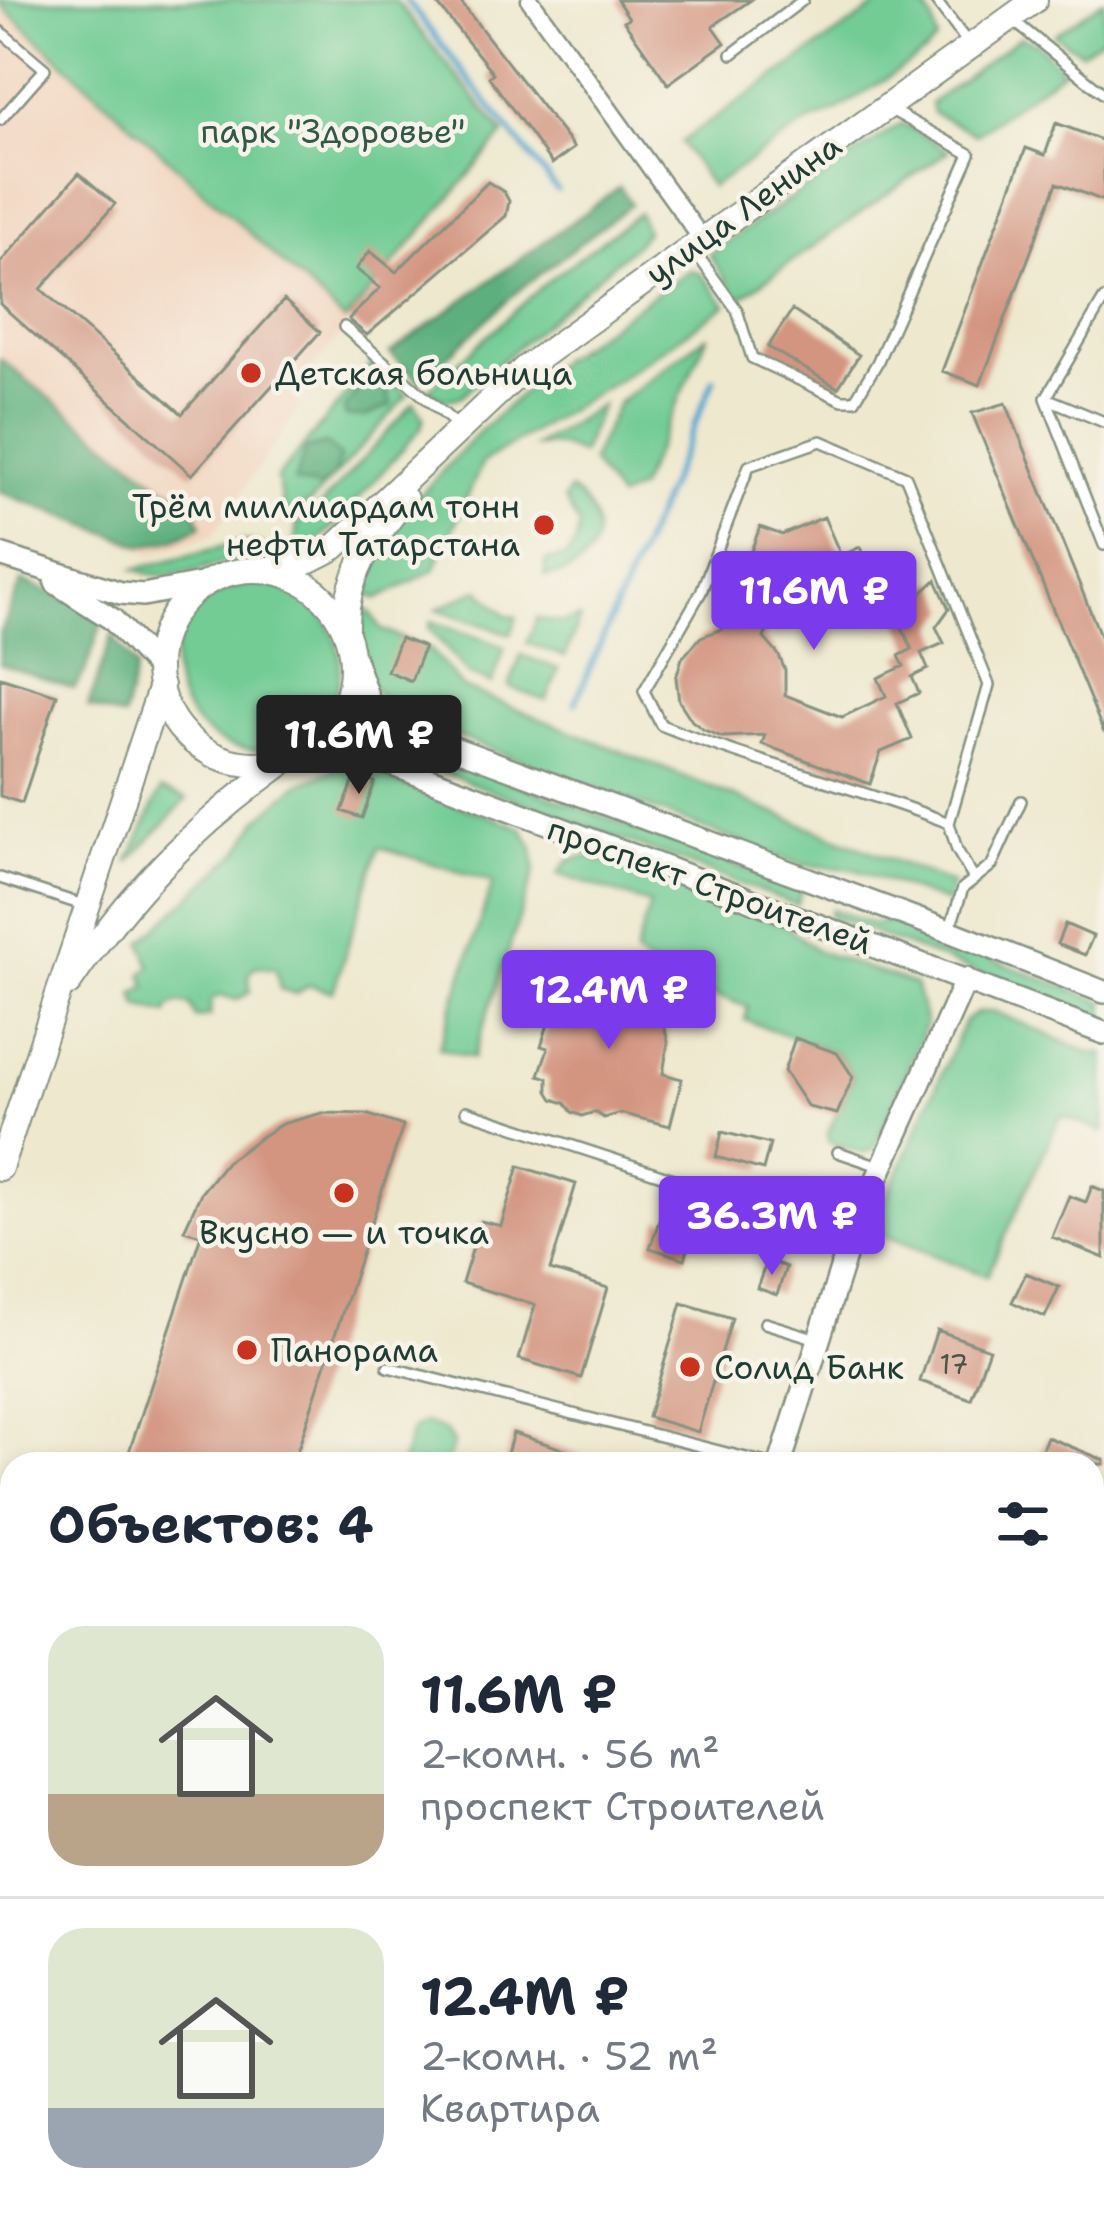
<!DOCTYPE html>
<html lang="ru">
<head>
<meta charset="utf-8">
<style>
  :root { --surface:#fff; --page:#f6f6f7; --text:#1f2937; --muted:#747a83; --line:#e0e1e3; --accent:#7c3aed }
  body { margin:0; font-family:"Shantell Sans",sans-serif; background:var(--page); color:var(--text); height:100vh; display:flex; flex-direction:column; font-size:45px; white-space:nowrap }
  * { box-sizing:border-box; margin:0 }
  p { font-size:39px; color:var(--muted) }
  .icon { flex:none; width:66px; height:66px; fill:none; stroke:currentColor; stroke-width:2; stroke-linecap:round; stroke-linejoin:round }
  .map { position:relative; flex:1; overflow:hidden }
  .drawer { position:absolute; left:0px; top:1452px; width:1104px; height:771px; display:flex; flex-direction:column; background:var(--surface); border-radius:36px 36px 0 0; box-shadow:0 6px 18px #0003 }
  .drawer>* { flex:none }
  .price { position:absolute; translate:-50% -102px; padding:0 27px; border-radius:12px; background:var(--accent); color:#fff; font-size:39px; line-height:78px; filter:drop-shadow(0 3px 6px #0008) }
  .price::after { content:''; position:absolute; left:50%; top:72px; width:36px; height:27px; margin-left:-18px; background:inherit; clip-path:polygon(0 0,100% 0,50% 100%) }
  .price.active { background:#222; color:#fff }
  ul { padding:0; list-style:none }
  li { display:flex; align-items:center; gap:36px; height:300px; padding:0 48px }
  li+li { border-top:3px solid var(--line) }
  li span { display:grid; place-items:center; flex:none; width:336px; height:240px; border-radius:36px; color:#555 }
  li>.icon { margin-inline-start:auto }
  span .icon { width:144px; height:144px; fill:#fffc; stroke-width:1 }
  li b { font-size:51px }
  h2 { display:flex; justify-content:space-between; align-items:center; height:144px; padding:0 48px; font-size:51px }
  .map>svg:first-child { display:block }
  .built { fill:#f2d4be }
  .green { fill:#72cc94; stroke:#488464; stroke-width:3 }
  .forest { fill:#5db07e; stroke:#3e7659; stroke-width:3 }
  .lines { fill:none; stroke-linecap:round; stroke-linejoin:round }
  .stream { stroke:#53a6ce; stroke-width:6 }
  .building { fill:#d39480; fill-rule:evenodd }
  .service-casing { stroke:#869281; stroke-width:14 }
  .minor-casing { stroke:#869281; stroke-width:21 }
  .tertiary-casing { stroke:#869281; stroke-width:26 }
  .secondary-casing { stroke:#869281; stroke-width:28 }
  .service { stroke:#fff; stroke-width:9 }
  .minor { stroke:#fff; stroke-width:16 }
  .tertiary { stroke:#fff; stroke-width:21 }
  .secondary { stroke:#fff; stroke-width:24 }
  .poi-dot { fill:#c8321e; stroke:#f7f3e8; stroke-width:4.5 }
  .labels { text-anchor:middle; stroke-width:9; stroke-linejoin:round; paint-order:stroke }
  .number-label { font-size:27px; fill:#4c5347 }
  .park-label { font-size:33px; fill:#305a47; stroke:#f7f3e8 }
  .street-label { font-size:33px; fill:#1f3d34; stroke:#f7f3e8 }
  .poi-label { font-size:33px; fill:#1f3d34; stroke:#f7f3e8; text-anchor:start }
</style>
</head>
<body>
<div class="map">
<svg width="1104" height="2222" viewBox="0 0 1104 2222">
  <rect width="100%" height="100%" fill="#f7f3e8"/>
  <filter id="ink" filterUnits="userSpaceOnUse"><feTurbulence type="fractalNoise" baseFrequency=".00833" numOctaves="2"/><feDisplacementMap in="SourceGraphic" scale="24" xChannelSelector="R" yChannelSelector="G"/><feConvolveMatrix kernelMatrix="1 2 1 2 8 2 1 2 1" color-interpolation-filters="sRGB"/></filter>
  <filter id="wash" filterUnits="userSpaceOnUse"><feTurbulence type="fractalNoise" baseFrequency=".004" numOctaves="4" result="noise"/><feDisplacementMap in="SourceGraphic" scale="48" xChannelSelector="R" yChannelSelector="G"/><feGaussianBlur stdDeviation="2.7" result="paint"/><feColorMatrix in="noise" values="0 0 0 0 0 0 0 0 0 0 0 0 0 0 0 0 0 1.4 0 .05"/><feComposite in="paint" operator="in"/></filter>
  <g filter="url(#wash)">
    <rect width="100%" height="100%" fill="#eee8ce"/>
    <!-- built -->
    <path class="built" d="M0,0H397L507,133L290,395L300,406L213,535L153,554L0,491Z"/>
    <!-- green -->
    <path class="green" d="M0,0H395L504,134L345,321L0,4Z
      M886,0H920L933,21L937,40L924,54L836,111L805,124L711,187L681,142Z
      M1104,0V36L1081,52L1054,35Z
      M1020,37L1035,42L1063,70L976,134L933,113L931,103Z
      M902,123L948,151L739,299L709,254Z
      M639,213L646,231L638,242L461,396C447,403 440,398 428,390L547,282Z
      M690,270L701,274L726,305L617,380L483,462L434,570L378,599L357,590L368,561L412,504L477,434L558,361Z
      M708,335L638,489L618,499L591,461L618,403Z
      M372,364L408,395L311,502L285,517L277,478Z
      M414,403L424,417L421,428L336,524L307,551L295,543L297,524L315,512Z
      M601,405L581,454L559,445L536,446Z
      M570,490C615,520 598,574 545,576V561L566,557L576,543L579,525L564,500Z
      M241,542L258,544L283,556C270,557 256,556 243,558C209,564 170,586 135,569Z
      M174 667a83 83 0 1 1 166 0a83 83 0 1 1-166 0Z
      M479,589L506,615L517,617L511,634L437,609Z
      M358,606L371,613L382,630L431,650L463,688L952,884L947,903L854,869L802,865L418,722C407,715 394,709 384,700C362,681 357,634 358,606Z
      M537,618L561,623L580,618L565,657L527,643Z
      M431,621L505,647L492,684L468,674L429,628Z
      M521,655L559,669L546,701L509,687Z
      M361,720L382,734L802,890L797,905L375,747L351,743Z
      M336,769H360L522,828L533,848L535,870L473,1058L439,1048L493,882L379,847L333,992L309,985L296,994L280,989L276,969L255,966L249,974L250,992L237,1000L221,995L211,1000L210,1016L196,1018L190,1005L179,1003L169,1007L167,1014L138,1006L134,994L147,986L142,974L151,967L142,942L241,849L259,819L297,785Z
      M161,790L187,799L128,863Z
      M589,856L785,925L817,951L915,985L926,1023L874,1148L864,1153L829,1142L828,1133L853,1077L837,1053L745,1020L748,1007L666,978L635,955L650,904L558,874L569,860Z
      M831,909L876,925L889,920L1104,1002V1021L829,916Z
      M993,1011L1090,1053L1104,1054V1132L1061,1115L987,1276L872,1231L965,1021L977,1013Z
      M425,1423L446,1431L453,1444L447,1464H401L412,1430Z"/>
    <!-- forest -->
    <path class="forest" d="M620,187L631,204L519,290L420,382L390,353Z
      M0,359L164,487L188,498L202,525L175,539L143,546L0,492Z
      M366,380L385,384L391,405L365,417L346,416L344,410Z
      M326,444L340,457L334,476L320,488L294,482L306,449Z
      M22,581L78,603L102,622L86,670L74,689L0,664V632Z
      M112,635L136,668L123,718L88,707Z"/>
    <g class="lines">
      <!-- stream -->
      <path class="stream" d="M406,0L557,190
        M575,703L714,379
        M981,2222L983,2211"/>
    </g>
    <g id="blocks">
      <!-- building -->
      <path class="building" d="M434,0H459L574,148L552,164L489,77L493,73Z
        M617,0H751L713,26L725,43L668,84L624,21L629,18Z
        M1056,123L1104,141V201L1057,183L980,385L942,371L1026,148L1045,155Z
        M79,173L115,204L41,289L182,414L284,300L320,332L192,475L0,304V263Z
        M488,182L504,192L509,201L506,216L367,335L351,322L349,319L380,288L356,269L370,251L396,272Z
        M792,310L859,355L838,388L768,347Z
        M1006,403L1104,645V733L972,413Z
        M824,517L841,556L860,547L867,565L883,558L892,578L910,570L921,594L936,580L949,609L936,627L944,643L921,653L928,669L912,677L919,693L897,703L912,739L881,752L870,784L762,744L765,735L722,737L704,730L692,721L679,701L676,678L682,658L701,637L722,629L760,527L782,535ZM839,570L846,586L863,579L870,593L884,587L912,649L899,656L904,666L878,678L886,696L842,717L785,695V670L778,654L764,638L783,589L812,576L814,581Z
        M400,638L424,647L411,681L387,671Z
        M0,677L57,695L22,803L0,796Z
        M356,775L375,782L362,818L342,811Z
        M1065,924L1093,936L1085,955L1057,944Z
        M607,974L641,987L661,1014L668,1042L663,1074L682,1079L670,1126L620,1113L604,1118L595,1112L582,1116L572,1112L565,1103L553,1099L548,1091V1078L539,1075L548,1048L541,1046L558,993L589,976Z
        M795,1038L837,1053L853,1077L837,1114L808,1107L784,1071Z
        M322,1113L366,1114L403,1126L293,1464H125L201,1235L184,1230L201,1193L226,1162L261,1137L282,1124Z
        M722,1132L770,1144L763,1170L716,1157Z
        M519,1166L576,1184L550,1270L608,1288L581,1378L519,1359L535,1305L462,1283L481,1221L501,1226Z
        M1092,1186L1104,1191V1258L1052,1237L1069,1196L1086,1202Z
        M660,1218L694,1229L685,1259L650,1248Z
        M767,1260L786,1267L777,1295L757,1288Z
        M1026,1273L1059,1287L1045,1317L1012,1302Z
        M682,1303L732,1318L698,1432L648,1417Z
        M937,1330L989,1349L971,1399L920,1381Z
        M513,1433L600,1461V1464H504Z
        M1047,1437L1104,1460V1464H1036Z"/>
    </g>
  </g>
  <g filter="url(#ink)">
    <use href="#blocks" fill-opacity="0" stroke="#869281" stroke-width="3"/>
    <g class="lines">
      <!-- service casing -->
      <g class="service-casing">
        <path id="service" d="M935,0L968,43
          M1010,18L1104,94
          M0,31L45,69L0,120
          M732,54L803,0
          M693,249L737,310L752,358L842,400H855L877,363L970,154L891,110
          M1104,299L1046,398L1104,545
          M344,327L458,426
          M1046,398L1104,422
          M949,823C854,786 755,763 661,725L644,691L701,592L749,466L821,441L906,477L989,685L949,823L957,850L974,879
          M0,878L86,906
          M949,931L963,888L992,865L1021,801
          M466,1111L848,1236
          M838,1152L882,1167
          M765,1323L817,1339
          M388,1367L770,1464"/>
      </g>
      <!-- minor casing -->
      <g class="minor-casing">
        <path id="minor" d="M530,0L702,239"/>
      </g>
      <!-- tertiary casing -->
      <g class="tertiary-casing">
        <path id="tertiary" d="M0,555L121,593L143,595L201,584
          M56,583L112,619L156,666
          M353,656L370,704L408,731L949,931L1104,992
          M312,747L393,765L1104,1033
          M780,1464L851,1237L966,979
          M543,2222L546,2211"/>
      </g>
      <!-- secondary casing -->
      <g class="secondary-casing">
        <path id="secondary" d="M265,569C292,570 312,560 335,547L525,368L1035,0
          M158 667a97 97 0 1 1 194 0a97 97 0 1 1-194 0Z
          M346,630C344,576 373,540 405,499
          M69,983C130,892 193,828 281,764
          M0,1168L161,686"/>
      </g>
      <!-- service -->
      <use href="#service" class="service"/>
      <!-- minor -->
      <use href="#minor" class="minor"/>
      <!-- tertiary -->
      <use href="#tertiary" class="tertiary"/>
      <!-- secondary -->
      <use href="#secondary" class="secondary"/>
    </g>
  </g>
  <!-- markers -->
  <g class="poi-dot">
    <circle cx="251" cy="373" r="12"/>
    <circle cx="544" cy="525" r="12"/>
    <circle cx="344" cy="1193" r="12"/>
    <circle cx="247" cy="1350" r="12"/>
    <circle cx="690" cy="1367" r="12"/>
  </g>
  <g class="labels">
    <!-- number labels -->
    <g class="number-label">
      <text x="954" y="1374">17</text>
    </g>
    <!-- park labels -->
    <g class="park-label">
      <text x="333" y="143">парк "Здоровье"</text>
    </g>
    <!-- street labels -->
    <g class="street-label">
      <text transform="translate(743 209) rotate(-36)" y="12">улица Ленина</text>
      <text transform="translate(710 885) rotate(20)" y="12">проспект Строителей</text>
    </g>
    <!-- poi labels -->
    <g class="poi-label">
      <text x="275" y="385">Детская больница</text>
      <text x="520" y="518" text-anchor="end">Трём миллиардам тонн<tspan x="520" dy="38">нефти Татарстана</tspan></text>
      <text x="344" y="1244" text-anchor="middle">Вкусно — и точка</text>
      <text x="271" y="1362">Панорама</text>
      <text x="714" y="1379">Солид Банк</text>
    </g>
  </g>
</svg>
<b class="price" style="left:814px;top:653px">11.6M ₽</b>
<b class="price active" style="left:359px;top:797px">11.6M ₽</b>
<b class="price" style="left:609px;top:1052px">12.4M ₽</b>
<b class="price" style="left:772px;top:1278px">36.3M ₽</b>
<section class="drawer">
<h2>Объектов: 4<svg class="icon" aria-label="filters" viewBox="0 0 24 24"><path d="M4 7h16M4 17h16"/><circle cx="9" cy="7" r="2"/><circle cx="15" cy="17" r="2"/></svg></h2>
<ul>
<li><span style="background:linear-gradient(#dfe7d0 70%,#b9a48a 0)"><svg class="icon" aria-label="home" viewBox="0 0 24 24"><path d="M3 11l9-7 9 7M6 9v11h12V9"/></svg></span><div><b>11.6M ₽</b><p>2-комн. · 56 m²</p><p>проспект Строителей</p></div></li>
<li><span style="background:linear-gradient(#dfe7d0 75%,#9aa5b1 0)"><svg class="icon" aria-label="home" viewBox="0 0 24 24"><path d="M3 11l9-7 9 7M6 9v11h12V9"/></svg></span><div><b>12.4M ₽</b><p>2-комн. · 52 m²</p><p>Квартира</p></div></li>
</ul>
</section>
</div>
</body>
</html>
